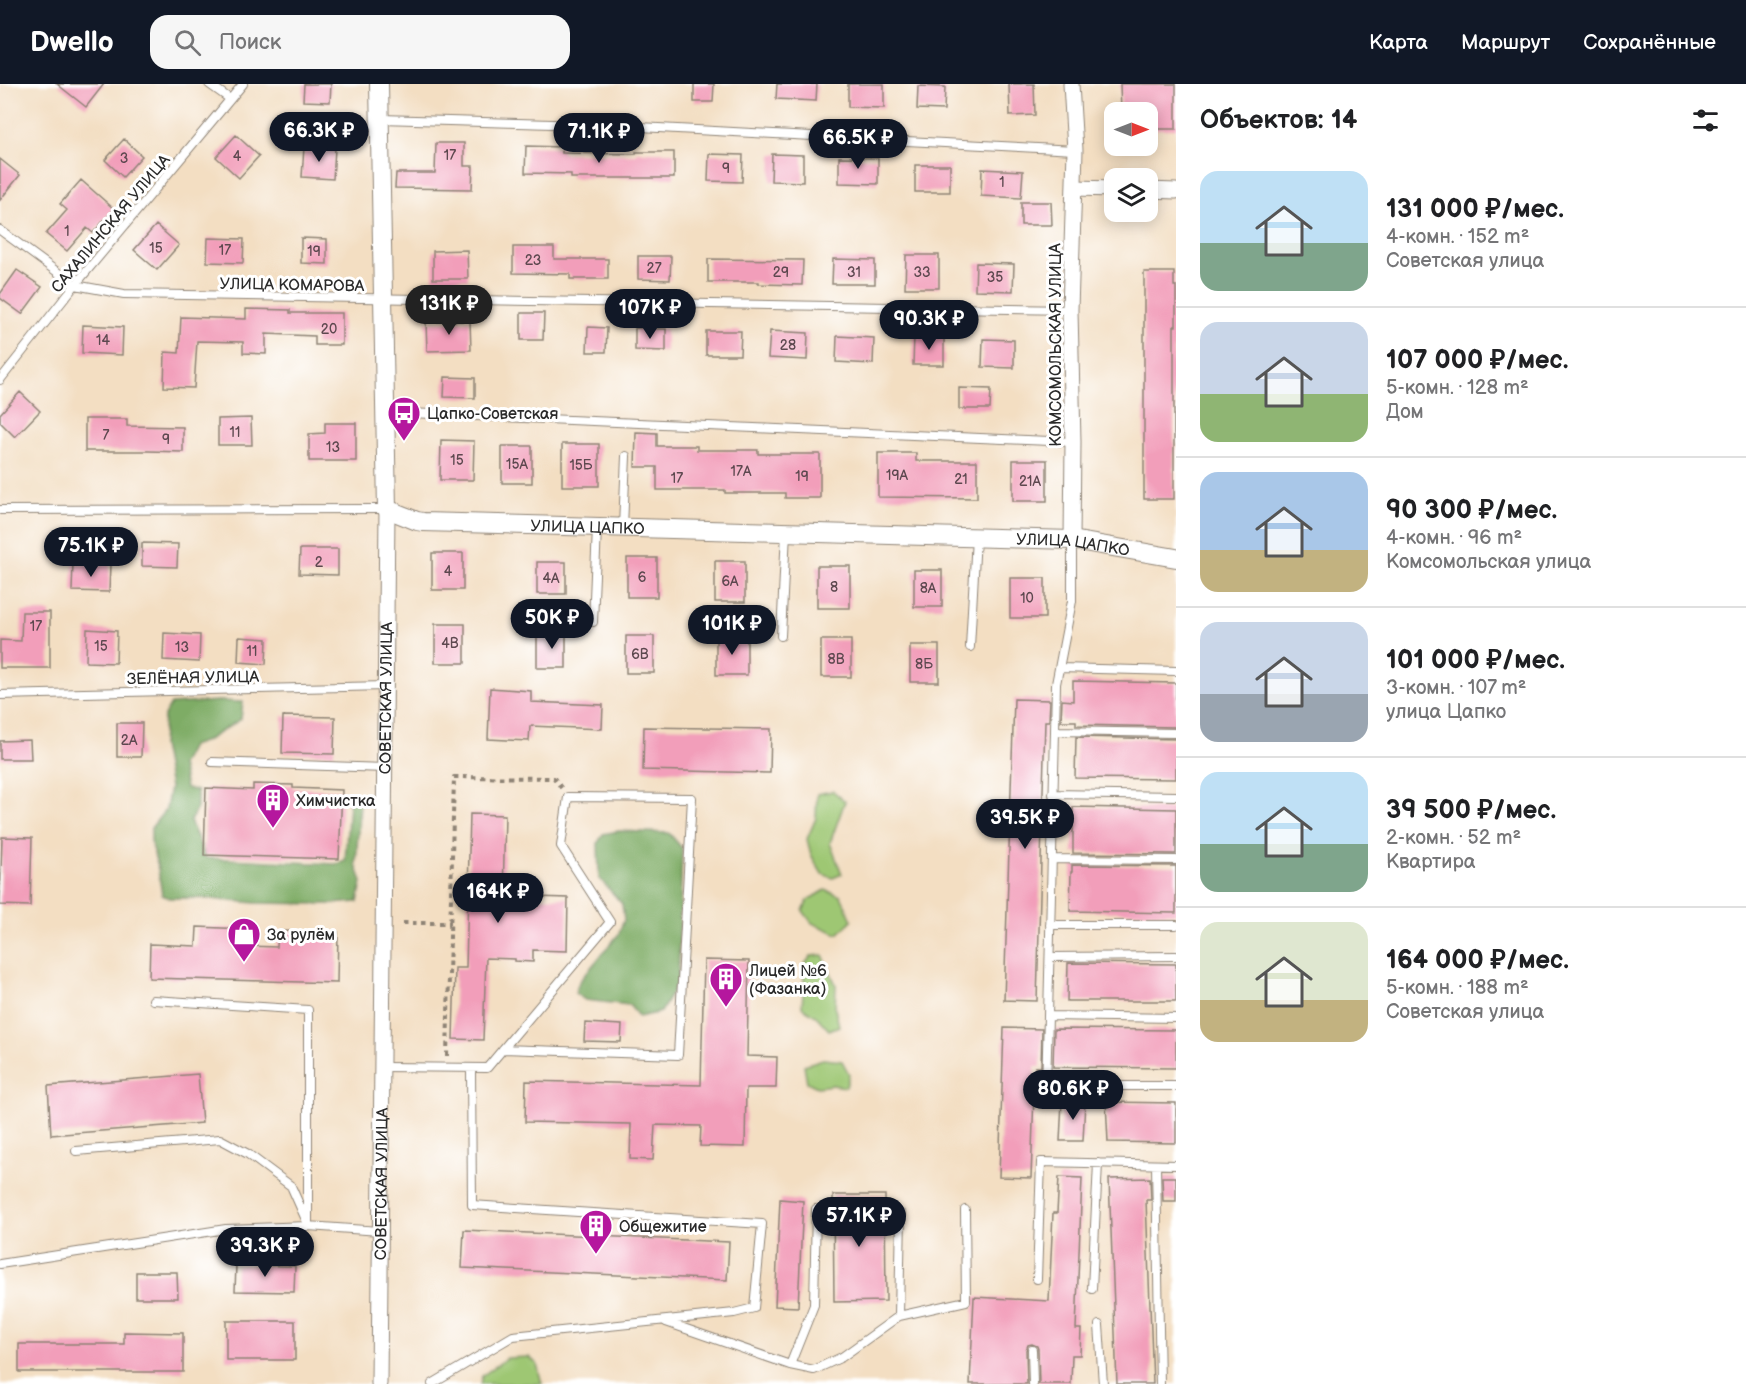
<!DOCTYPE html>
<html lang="ru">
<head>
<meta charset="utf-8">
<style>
  :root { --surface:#fff; --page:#f6f6f6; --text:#202124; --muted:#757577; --line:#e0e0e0; --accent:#111827 }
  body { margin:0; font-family:"Balsamiq Sans",sans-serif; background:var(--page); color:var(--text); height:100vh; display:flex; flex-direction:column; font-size:22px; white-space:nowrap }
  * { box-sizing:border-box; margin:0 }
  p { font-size:20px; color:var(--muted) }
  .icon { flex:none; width:33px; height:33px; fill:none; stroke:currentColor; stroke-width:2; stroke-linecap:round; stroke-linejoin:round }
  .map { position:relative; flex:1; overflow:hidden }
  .details { display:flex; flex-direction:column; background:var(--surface); width:570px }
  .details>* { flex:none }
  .needle { width:39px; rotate:90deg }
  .controls { position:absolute; left:1104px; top:18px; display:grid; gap:12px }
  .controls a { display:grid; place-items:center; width:54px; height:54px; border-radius:12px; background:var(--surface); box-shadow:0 3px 15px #0003; font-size:30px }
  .price { position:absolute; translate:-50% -51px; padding:0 14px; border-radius:21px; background:var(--accent); color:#fff; font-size:20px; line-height:39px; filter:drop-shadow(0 2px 3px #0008) }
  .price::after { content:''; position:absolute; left:50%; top:36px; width:18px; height:14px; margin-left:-9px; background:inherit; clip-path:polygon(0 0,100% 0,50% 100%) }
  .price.active { background:#222; color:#fff }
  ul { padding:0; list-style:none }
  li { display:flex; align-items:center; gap:18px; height:150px; padding:0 24px }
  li+li { border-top:2px solid var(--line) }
  li span { display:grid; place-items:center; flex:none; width:168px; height:120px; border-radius:18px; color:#555 }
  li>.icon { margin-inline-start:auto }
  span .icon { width:72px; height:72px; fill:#fffc; stroke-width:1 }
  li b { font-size:26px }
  h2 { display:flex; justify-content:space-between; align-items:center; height:72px; padding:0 24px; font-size:26px }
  header { display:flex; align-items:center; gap:36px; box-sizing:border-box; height:84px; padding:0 30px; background:var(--accent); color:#fff }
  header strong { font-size:28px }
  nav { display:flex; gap:33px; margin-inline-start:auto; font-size:21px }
  .search { width:420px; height:54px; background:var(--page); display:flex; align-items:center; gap:15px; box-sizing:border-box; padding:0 21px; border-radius:18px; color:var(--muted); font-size:22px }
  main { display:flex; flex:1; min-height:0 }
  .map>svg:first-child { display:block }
  .green { fill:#9ec773; stroke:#64794f; stroke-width:1.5 }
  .forest { fill:#7eac65; stroke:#546c48; stroke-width:1.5 }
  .building { fill:#f29eba }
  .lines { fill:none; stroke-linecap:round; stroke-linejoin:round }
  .service-casing { stroke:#8f8476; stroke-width:10 }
  .minor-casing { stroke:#8f8476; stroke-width:17 }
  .tertiary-casing { stroke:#8f8476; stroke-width:20 }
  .path { stroke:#8f8476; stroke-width:4; stroke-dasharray:4.5 4.5; stroke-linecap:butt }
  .service { stroke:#fff; stroke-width:8 }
  .minor { stroke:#fff; stroke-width:15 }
  .tertiary { stroke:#fff; stroke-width:18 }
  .labels { text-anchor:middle; stroke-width:6; stroke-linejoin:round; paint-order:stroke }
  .number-label { font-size:14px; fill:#5d484f }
  .street-label { font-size:16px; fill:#2b2b2b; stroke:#fff }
  .poi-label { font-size:16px; fill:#2b2b2b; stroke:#fff; text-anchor:start }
</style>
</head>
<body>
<header>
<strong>Dwello</strong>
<div class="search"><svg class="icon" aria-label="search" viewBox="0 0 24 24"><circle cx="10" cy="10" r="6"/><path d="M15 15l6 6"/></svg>Поиск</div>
<nav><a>Карта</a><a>Маршрут</a><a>Сохранённые</a></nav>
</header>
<main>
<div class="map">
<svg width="1176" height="1300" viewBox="0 0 1176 1300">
  <rect width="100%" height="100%" fill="#fff"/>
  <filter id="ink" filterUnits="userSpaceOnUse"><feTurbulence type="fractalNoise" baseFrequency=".0167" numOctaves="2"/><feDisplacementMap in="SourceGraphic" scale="12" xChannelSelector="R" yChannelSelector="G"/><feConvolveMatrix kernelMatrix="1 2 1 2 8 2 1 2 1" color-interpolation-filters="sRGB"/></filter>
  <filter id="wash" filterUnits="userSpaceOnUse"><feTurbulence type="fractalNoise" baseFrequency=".008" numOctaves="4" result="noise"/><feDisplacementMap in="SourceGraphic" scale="24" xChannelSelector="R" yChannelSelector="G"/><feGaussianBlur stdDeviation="1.35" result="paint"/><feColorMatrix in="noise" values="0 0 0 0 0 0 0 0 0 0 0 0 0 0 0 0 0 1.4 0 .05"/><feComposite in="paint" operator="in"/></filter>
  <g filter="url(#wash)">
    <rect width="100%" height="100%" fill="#f3dec2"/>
    <!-- green -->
    <path class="green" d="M833,707L845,717L830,759L842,790L833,794L822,790L811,771L807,755L816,734L817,710Z
      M825,806L841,812L852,836L838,850L812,839L803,827L808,816Z
      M823,871L836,901L835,925L839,942L829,946L817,933L802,923L805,880L811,872Z
      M823,975L842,977L849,990L846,1003L832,1001L817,1003L807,998L804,981Z
      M529,1273L537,1280L542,1300H480L482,1292L507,1274Z"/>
    <!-- forest -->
    <path class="forest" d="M219,617L243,618L241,635L206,657L191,662L181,681L186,704L197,707V724L190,737L206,774L336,780L345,777L349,719L353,712L357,713L360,718L356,780L362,798L358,818L329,820L256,819L199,814H169L162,811L158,785L151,758V744L166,725L170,703L162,661L164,632L171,620Z
      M619,747L669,749L682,764L678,898L661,928L639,933L629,921L585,916L575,909L579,898L618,851L624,836L622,820L599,794L598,759L603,750Z"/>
    <g id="blocks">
      <!-- building -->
      <path class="building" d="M57,0H104L86,23Z
        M304,0H331L330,18L303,17Z
        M694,0H714L713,18H694Z
        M777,0H817L816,17L776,15Z
        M848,0H884V24L848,23Z
        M1009,0H1034L1035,31L1010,32Z
        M1120,0H1176V45H1148V28H1121Z
        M918,2L945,3L944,26L917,25Z
        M236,51L259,72L239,94L216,73Z
        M124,55L142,72L123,93L105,76Z
        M436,59H464V82H473L472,105L395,104L396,89H435Z
        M526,62L562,63V69L636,70V68H674V94H571V90L525,89Z
        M304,63L335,65L333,95L302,93Z
        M709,70L743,71L742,98L708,97Z
        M772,70L803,71V98L771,97Z
        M839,73L878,74V100L839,99Z
        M0,75L20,91L0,116Z
        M915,81H950V108H915Z
        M982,85L1023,87L1021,114L981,112Z
        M81,96L114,125L93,149L87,144L67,167L46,150L67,126L60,120Z
        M1021,118H1051L1052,141H1021Z
        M156,141L179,161L157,186L134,166Z
        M208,154L244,155L243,179L207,178Z
        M301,154L327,155V180L301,179Z
        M513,163H554V175H608V195H570V190L513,189Z
        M467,166L468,195H433V167Z
        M906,171H939V204H905Z
        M638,172H671L670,196L638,195Z
        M708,175L803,176L802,201L759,200V198H708Z
        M833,175L875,176V200H832Z
        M976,179L1014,180L1013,207L975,206Z
        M17,186L42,203L22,230L0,214V210Z
        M1144,188H1174V202H1176V242H1174V415H1144Z
        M246,225L290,226V229H342V261H315V252L266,250V270L243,269V258L197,257L194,304L164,303L165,268L179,269L181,233L246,235Z
        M521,229H544L543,256H521Z
        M470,237L471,266L427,267L426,238Z
        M83,241L123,243L122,271L82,269Z
        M588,243L607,244L606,268H587Z
        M635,244L666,245V267L635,266Z
        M706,247H741L740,271H706Z
        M770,247L808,249L807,276L768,274Z
        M837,252L874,254L873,280L836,278Z
        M914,252L944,253V281H913Z
        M983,255L1014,256V284L982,283Z
        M445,293L475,294V314L444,313Z
        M959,304L991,305L990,325H959Z
        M20,308L40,327L15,353L0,338V330Z
        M251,334L252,361H218V335Z
        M85,335H127V342L183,343V368L148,367H85Z
        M325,339H356V377H309V350L325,349Z
        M636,348L657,349V362H697V366H758V370H820V414H785V409H725V406H657V383H635Z
        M441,356L474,357L473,396H440Z
        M562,360H599V402H562Z
        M502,362H532V399H502Z
        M878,369H916V377H977V414L878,413Z
        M1013,376H1047V417H1013Z
        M142,459L178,460L177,483L142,482Z
        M300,465H338V491L299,490Z
        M432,469H463V506H432Z
        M627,474H657V513H627Z
        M715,477H745V518H715Z
        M537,478H566V510H537Z
        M73,479L110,480L109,508L72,507Z
        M817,482H850V524H817Z
        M914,486H942V523H914Z
        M1010,494H1045V534H1010Z
        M22,528H50V584H0V556L21,557Z
        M435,540H465V579H435Z
        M87,545L117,547L116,579L86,578Z
        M537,548H566V584H537Z
        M164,549L200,551L199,578L163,576Z
        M626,552H654V589H626Z
        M716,552H747V591H716Z
        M239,553L267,555L266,580L238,578Z
        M821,556H851V593H821Z
        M910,561H939V598H910Z
        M1073,597L1176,599V643L1076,641V637H1061L1062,616L1073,617Z
        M490,604L531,607V618L603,621L602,645L530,642L529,657L488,655Z
        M1014,615L1050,616L1049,637H1045L1037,917L1004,916Z
        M283,632L335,633L334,670L282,669Z
        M117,639H142L141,673H117Z
        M644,643L771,645L770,689L643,686Z
        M1076,653L1176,655V695L1075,694Z
        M30,656L31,675H0V657Z
        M253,700L293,701V704L342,706L339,775L204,771L206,704L253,706Z
        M1073,723L1176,725V770L1073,769Z
        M470,730L505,731L503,812L568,814L567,867L533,866V878L515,877V875L486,874L483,956L453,955L455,884H466Z
        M2,753L32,754L30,822L0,821Z
        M1072,781L1176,782V829L1070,827L1071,788H1072Z
        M197,843L246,845L245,862L277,863L278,847L338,848L337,899L149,894L150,860L196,862Z
        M704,876L749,877L747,972L777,973L776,1004H746L745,1063L700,1062L701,1042L655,1041L653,1076L630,1075L631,1040L525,1038L526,997L701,1001Z
        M1068,879L1176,880V917H1067Z
        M585,939L622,941L621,958L584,957Z
        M1004,944L1042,945L1041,983H1035L1031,1094L999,1093Z
        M1054,945L1176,946V984L1053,983Z
        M198,990L202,1039L51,1051L48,1002Z
        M1062,1017H1085L1083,1057H1060Z
        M1106,1018L1176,1019V1059L1108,1058Z
        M1059,1093L1082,1094L1076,1245H1081L1080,1271H1072L1071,1300H1039L1038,1265L1037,1262L1032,1260L1028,1261L1026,1266L1027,1300H970L974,1213L1049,1217L1053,1129H1057Z
        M1162,1093H1176V1117H1163Z
        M1150,1094L1151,1116H1146L1153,1300H1117L1109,1095Z
        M833,1111H885L886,1217L834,1218Z
        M780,1115L803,1117L798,1223L775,1222Z
        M464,1146L729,1158L727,1196L462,1184Z
        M236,1181L295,1182L294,1208L235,1207Z
        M136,1188H177L178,1214H136Z
        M226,1237H295V1276H226Z
        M124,1248L183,1249V1288H19V1260H124Z"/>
    </g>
  </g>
  <g filter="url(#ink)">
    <use href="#blocks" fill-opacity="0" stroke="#8f8476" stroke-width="1.5"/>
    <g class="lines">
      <!-- service casing -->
      <g class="service-casing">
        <path id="service" d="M209,0L230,15
          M381,35L621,42L1075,66
          M0,146L75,201L124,210L1070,226
          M0,296L75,201L243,0
          M386,328L1073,358
          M0,426L386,425
          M623,443L626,372
          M593,538L597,444
          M781,552L786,448
          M970,563L976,453
          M1059,584L1176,587
          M0,611L386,602
          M1055,647L1056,600L1072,517V456
          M1176,649L1055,647L1048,932L1176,934
          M212,678L385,684
          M1053,710L1176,712
          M1052,775L1176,776
          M1050,841H1176
          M1050,873L1176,872
          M153,916L308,926V1142
          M1048,932L1046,1002H1176
          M382,983L487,984L503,965L610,838L561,762L568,713L692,714L678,971L503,965
          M76,1067L220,1055L248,1070L291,1102L307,1138
          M1156,1081L1160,1300
          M0,1180L226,1145L308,1142L380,1147
          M1037,1195L1041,1078L1176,1081
          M1092,1205L1098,1079
          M899,1232L901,1130
          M666,1238L790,1281L814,1221L816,1125
          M1099,1241L1103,1300
          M1032,1266L1033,1300
          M790,1281L814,1286L842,1273L899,1232L966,1217L965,1126
          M432,1300L513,1252L734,1229L754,1224L762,1140L472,1121L471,984"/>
      </g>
      <!-- minor casing -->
      <g class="minor-casing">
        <g id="minor">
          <path d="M1071,0L1075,66L1070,226L1073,358L1072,456"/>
          <path d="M1075,104L1114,105"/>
          <path d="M1148,106L1176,107"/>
          <path id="s1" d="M379,1300L387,425"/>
        </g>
      </g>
      <!-- tertiary casing -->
      <g class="tertiary-casing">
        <g id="tertiary">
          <path id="s2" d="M379,0L387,425L417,437L423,438L1072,456L1176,474"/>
        </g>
      </g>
      <!-- path -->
      <path class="path" d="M403,839H451
        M447,972L454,693L554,694L562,705"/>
      <!-- service -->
      <use href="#service" class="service"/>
      <!-- minor -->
      <use href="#minor" class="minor"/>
      <!-- tertiary -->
      <use href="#tertiary" class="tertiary"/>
    </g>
  </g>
  <!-- icons -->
  <defs>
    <g id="bus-pin" transform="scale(1.725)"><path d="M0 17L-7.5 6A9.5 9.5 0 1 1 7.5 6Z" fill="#b5179e" stroke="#fff"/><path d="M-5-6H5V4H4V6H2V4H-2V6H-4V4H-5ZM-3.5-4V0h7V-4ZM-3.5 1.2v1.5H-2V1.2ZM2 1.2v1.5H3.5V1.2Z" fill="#fff"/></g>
    <g id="building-pin" transform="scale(1.725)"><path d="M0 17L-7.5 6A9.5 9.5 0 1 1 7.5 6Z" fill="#b5179e" stroke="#fff"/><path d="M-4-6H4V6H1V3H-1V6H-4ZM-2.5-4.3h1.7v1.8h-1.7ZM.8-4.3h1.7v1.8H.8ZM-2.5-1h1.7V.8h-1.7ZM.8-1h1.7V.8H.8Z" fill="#fff"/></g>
    <g id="shop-pin" transform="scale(1.725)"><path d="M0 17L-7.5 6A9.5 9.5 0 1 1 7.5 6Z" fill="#b5179e" stroke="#fff"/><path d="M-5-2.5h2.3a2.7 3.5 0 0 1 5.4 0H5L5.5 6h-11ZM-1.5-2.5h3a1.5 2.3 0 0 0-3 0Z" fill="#fff"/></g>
  </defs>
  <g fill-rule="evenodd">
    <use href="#bus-pin" x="404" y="329"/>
    <use href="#building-pin" x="273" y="716"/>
    <use href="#shop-pin" x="244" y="850"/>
    <use href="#building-pin" x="726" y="895"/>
    <use href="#building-pin" x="596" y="1142"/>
  </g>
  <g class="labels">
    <!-- number labels -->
    <g class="number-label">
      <text x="450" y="76">17</text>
      <text x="237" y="77">4</text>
      <text x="124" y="79">3</text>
      <text x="726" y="89">9</text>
      <text x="1002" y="103">1</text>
      <text x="67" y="152">1</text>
      <text x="156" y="169">15</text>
      <text x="225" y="171">17</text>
      <text x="314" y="172">19</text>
      <text x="533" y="181">23</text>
      <text x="654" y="189">27</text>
      <text x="781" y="193">29</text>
      <text x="854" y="193">31</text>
      <text x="922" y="193">33</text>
      <text x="995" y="198">35</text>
      <text x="329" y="250">20</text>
      <text x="103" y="261">14</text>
      <text x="788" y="266">28</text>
      <text x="235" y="353">11</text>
      <text x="106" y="356">7</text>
      <text x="166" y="360">9</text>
      <text x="333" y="368">13</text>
      <text x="457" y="381">15</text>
      <text x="517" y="385">15А</text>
      <text x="581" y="386">15Б</text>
      <text x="741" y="392">17А</text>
      <text x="897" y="396">19А</text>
      <text x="802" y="397">19</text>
      <text x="677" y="399">17</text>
      <text x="961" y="400">21</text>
      <text x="1030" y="402">21А</text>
      <text x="319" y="483">2</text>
      <text x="448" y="492">4</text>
      <text x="642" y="498">6</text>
      <text x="551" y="499">4А</text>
      <text x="730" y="502">6А</text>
      <text x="834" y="508">8</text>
      <text x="928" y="509">8А</text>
      <text x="1027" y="519">10</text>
      <text x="36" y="547">17</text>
      <text x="450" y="564">4В</text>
      <text x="101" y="567">15</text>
      <text x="182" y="568">13</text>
      <text x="252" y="572">11</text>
      <text x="640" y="575">6В</text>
      <text x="836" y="580">8В</text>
      <text x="924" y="585">8Б</text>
      <text x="129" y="661">2А</text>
    </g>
    <!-- street labels -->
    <g class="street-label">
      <text transform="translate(110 139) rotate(-50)" y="6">САХАЛИНСКАЯ УЛИЦА</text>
      <text transform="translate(292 200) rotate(1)" y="6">УЛИЦА КОМАРОВА</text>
      <text transform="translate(1055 261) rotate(-90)" y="6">КОМСОМОЛЬСКАЯ УЛИЦА</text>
      <text dy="6" stroke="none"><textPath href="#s2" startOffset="628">УЛИЦА ЦАПКО</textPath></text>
      <text dy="6" stroke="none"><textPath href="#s2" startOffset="1114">УЛИЦА ЦАПКО</textPath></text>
      <text transform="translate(193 593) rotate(-1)" y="6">ЗЕЛЁНАЯ УЛИЦА</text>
      <text dy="6" stroke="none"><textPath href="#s1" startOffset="686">СОВЕТСКАЯ УЛИЦА</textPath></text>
      <text dy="6" stroke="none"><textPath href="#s1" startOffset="200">СОВЕТСКАЯ УЛИЦА</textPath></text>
    </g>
    <!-- poi labels -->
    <g class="poi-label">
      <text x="427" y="335">Цапко-Советская</text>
      <text x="296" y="722">Химчистка</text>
      <text x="267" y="856">За рулём</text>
      <text x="749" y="892">Лицей №6<tspan x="749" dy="18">(Фазанка)</tspan></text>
      <text x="619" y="1148">Общежитие</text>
    </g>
  </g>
</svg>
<div class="controls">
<a><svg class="needle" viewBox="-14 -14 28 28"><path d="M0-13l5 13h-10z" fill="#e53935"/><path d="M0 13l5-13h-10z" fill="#757577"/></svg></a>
<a><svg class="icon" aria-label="layers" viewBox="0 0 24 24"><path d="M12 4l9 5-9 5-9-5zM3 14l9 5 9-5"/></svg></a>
</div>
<b class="price" style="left:319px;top:79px">66.3K ₽</b>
<b class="price" style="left:599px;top:80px">71.1K ₽</b>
<b class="price" style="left:858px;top:86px">66.5K ₽</b>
<b class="price active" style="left:449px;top:252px">131K ₽</b>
<b class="price" style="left:650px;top:256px">107K ₽</b>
<b class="price" style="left:929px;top:267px">90.3K ₽</b>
<b class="price" style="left:91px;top:494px">75.1K ₽</b>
<b class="price" style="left:552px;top:566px">50K ₽</b>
<b class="price" style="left:732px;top:572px">101K ₽</b>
<b class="price" style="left:1025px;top:766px">39.5K ₽</b>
<b class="price" style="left:498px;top:840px">164K ₽</b>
<b class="price" style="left:1073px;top:1037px">80.6K ₽</b>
<b class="price" style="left:859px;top:1164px">57.1K ₽</b>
<b class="price" style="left:265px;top:1194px">39.3K ₽</b>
</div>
<section class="details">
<h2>Объектов: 14<svg class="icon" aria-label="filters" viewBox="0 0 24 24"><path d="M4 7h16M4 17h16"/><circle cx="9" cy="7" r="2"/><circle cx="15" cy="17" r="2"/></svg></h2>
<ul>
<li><span style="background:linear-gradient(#bfe0f5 60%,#7fa58c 0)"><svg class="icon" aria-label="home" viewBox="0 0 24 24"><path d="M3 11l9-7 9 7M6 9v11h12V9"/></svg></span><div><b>131 000 ₽/мес.</b><p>4-комн. · 152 m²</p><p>Советская улица</p></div></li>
<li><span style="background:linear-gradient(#c9d6e8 60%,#8fb573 0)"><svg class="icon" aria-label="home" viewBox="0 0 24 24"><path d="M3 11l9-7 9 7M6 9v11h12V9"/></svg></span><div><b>107 000 ₽/мес.</b><p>5-комн. · 128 m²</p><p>Дом</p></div></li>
<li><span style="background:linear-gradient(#a9c7e8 65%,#c2b280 0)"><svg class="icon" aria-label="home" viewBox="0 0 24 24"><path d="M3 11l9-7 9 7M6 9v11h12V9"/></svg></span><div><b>90 300 ₽/мес.</b><p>4-комн. · 96 m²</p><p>Комсомольская улица</p></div></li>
<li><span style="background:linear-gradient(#c9d6e8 60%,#9aa5b1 0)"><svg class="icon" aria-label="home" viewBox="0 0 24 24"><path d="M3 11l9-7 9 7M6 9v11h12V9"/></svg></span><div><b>101 000 ₽/мес.</b><p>3-комн. · 107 m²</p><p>улица Цапко</p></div></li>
<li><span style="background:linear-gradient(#bfe0f5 60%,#7fa58c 0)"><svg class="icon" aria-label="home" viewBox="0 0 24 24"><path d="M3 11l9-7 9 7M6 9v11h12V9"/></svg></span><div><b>39 500 ₽/мес.</b><p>2-комн. · 52 m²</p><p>Квартира</p></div></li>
<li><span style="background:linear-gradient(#dfe7d0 65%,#c2b280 0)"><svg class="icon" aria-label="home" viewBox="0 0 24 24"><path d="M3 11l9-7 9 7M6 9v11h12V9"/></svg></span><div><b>164 000 ₽/мес.</b><p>5-комн. · 188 m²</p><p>Советская улица</p></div></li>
</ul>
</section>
</main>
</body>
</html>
